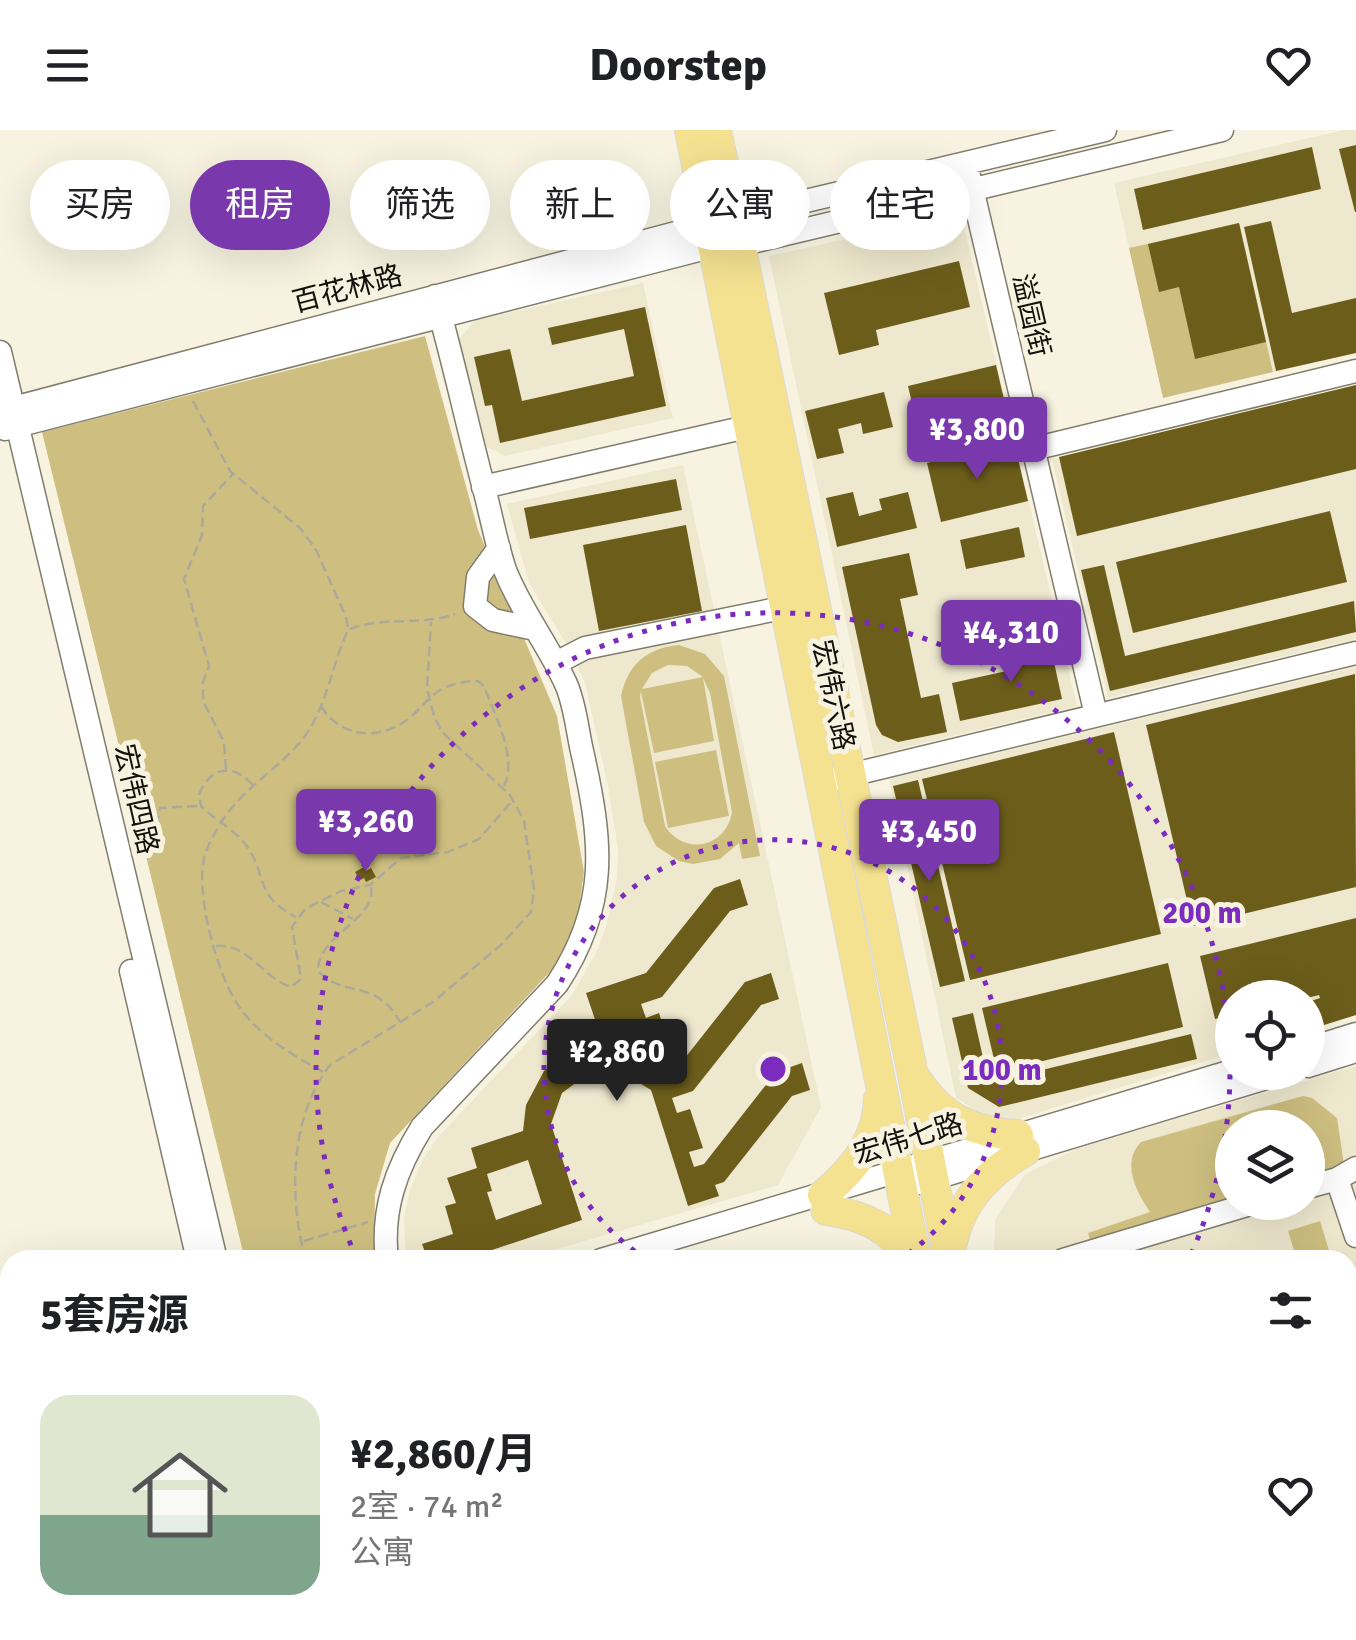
<!DOCTYPE html>
<html lang="zh">
<head>
<meta charset="utf-8">
<style>
  :root { --surface:#fff; --page:#f6f6f6; --text:#202124; --muted:#757577; --accent:#7938ac }
  body { margin:0; font-family:Signika,"Noto Sans SC",sans-serif; background:var(--page); color:var(--text); height:100vh; display:flex; flex-direction:column; font-size:38px; white-space:nowrap }
  * { box-sizing:border-box; margin:0 }
  p { font-size:32px; color:var(--muted) }
  .icon { flex:none; width:55px; height:55px; fill:none; stroke:currentColor; stroke-width:2; stroke-linecap:round; stroke-linejoin:round }
  .map { position:relative; flex:1; overflow:hidden }
  .details { position:absolute; left:0px; top:1120px; width:1358px; height:390px; display:flex; flex-direction:column; background:var(--surface); border-radius:30px 30px 0 0; box-shadow:0 10px 40px #0002 }
  .details>* { flex:none }
  .guide { position:absolute; left:30px; top:30px; width:1298px; height:90px; display:flex; gap:20px }
  .buttons { position:absolute; left:1215px; top:850px; display:grid; gap:20px }
  .buttons a { display:grid; place-items:center; width:110px; height:110px; border-radius:50%; background:var(--surface); box-shadow:0 10px 40px #0002; font-size:50px }
  .price { position:absolute; translate:-50% -85px; padding:0 22px; border-radius:10px; background:var(--accent); color:#fff; font-size:32px; line-height:65px; filter:drop-shadow(0 2px 5px #0008) }
  .price::after { content:''; position:absolute; left:50%; top:60px; width:30px; height:22px; margin-left:-15px; background:inherit; clip-path:polygon(0 0,100% 0,50% 100%) }
  .price.current { background:#222; color:#fff }
  ul { padding:0; list-style:none }
  li { display:flex; align-items:center; gap:30px; height:250px; padding:0 40px }
  li span { display:grid; place-items:center; flex:none; width:280px; height:200px; border-radius:30px; color:#555 }
  li>.icon { margin-inline-start:auto }
  span .icon { width:120px; height:120px; fill:#fffc; stroke-width:1 }
  li b { font-size:42px }
  h2 { display:flex; justify-content:space-between; align-items:center; height:120px; padding:0 40px; font-size:42px }
  .tag { padding:0 35px; border-radius:45px; background:var(--surface); box-shadow:0 10px 40px #0002; font-size:35px; line-height:90px }
  .tag.current { background:var(--accent); color:#fff }
  header { display:flex; justify-content:space-between; align-items:center; height:130px; padding:0 40px; background:var(--surface); font-size:45px; font-weight:700 }
  .map>svg:first-child { display:block }
  .built { fill:#eee8ce; fill-rule:evenodd }
  .green { fill:#cebf80; fill-rule:evenodd }
  .building { fill:#6c5d1b; fill-rule:evenodd }
  .lines { fill:none; stroke-linecap:round; stroke-linejoin:round }
  .minor-casing { stroke:#817d6c; stroke-width:25 }
  .major-casing { stroke:#d9d9d8; stroke-width:32 }
  .path { stroke:#aca99a; stroke-width:2.5; stroke-dasharray:10 5; stroke-linecap:butt }
  .minor { stroke:#fff; stroke-width:22 }
  .major { stroke:#f5e291; stroke-width:30 }
  .ring { fill:none; stroke:#7b2cbf; stroke-width:5; stroke-dasharray:5 10 }
  .labels { text-anchor:middle; stroke-width:10; stroke-linejoin:round; paint-order:stroke }
  .street-label { font-size:28px; fill:#12110a; stroke:#f7f3e0 }
  .centre { fill:#7b2cbf; stroke:#f7f3e0; stroke-width:5 }
  .ring-label { font-size:30px; text-anchor:middle; font-weight:bold; fill:#7b2cbf; stroke:#f7f3e0; stroke-width:10; stroke-linejoin:round; paint-order:stroke }
</style>
</head>
<body>
<header><svg class="icon" aria-label="menu" viewBox="0 0 24 24"><path d="M4 6h16M4 12h16M4 18h16"/></svg>Doorstep<svg class="icon" aria-label="heart" viewBox="0 0 24 24"><path d="M12 20l-8-8c-3-5 5-10 8-4 3-6 11-1 8 4z"/></svg></header>
<div class="map">
<svg width="1356" height="1510" viewBox="0 0 1356 1510">
  <rect width="100%" height="100%" fill="#f7f3e0"/>
  <!-- built -->
  <path class="built" d="M1344,0H1356V223L1273,242L1239,93L1129,118L1114,53Z
    M961,84L1077,576L874,625L769,126Z
    M643,153L673,288L505,326L480,313L457,211L476,190Z
    M1356,255V509L1108,568L1052,329Z
    M683,335L821,977L778,1055L519,1130H406L404,1088L410,1060L421,1033L437,1008L572,865L597,821L606,797L617,747L618,720L608,656L585,553L570,520L529,453L507,374Z
    M1356,537V885L1308,900V868H1232V923L998,995L956,968L889,649Z
    M1356,936V1510H1186L1167,1500H1348V1130H994L995,1090L1025,1044L1079,1018ZM1232,998H1308V1072H1232Z
    M365,1500H590L597,1510H365Z"/>
  <!-- green -->
  <path class="green" d="M1239,93L1273,242L1163,268L1129,118Z
    M425,206L478,400L557,586L584,742L577,792L561,830L390,1013L375,1064L374,1130H245L42,302Z
    M679,515L705,524L724,546L760,726L742,729L739,713L720,729L693,734L679,731L656,716L644,692L621,566C628,534 647,518 679,515ZM668,535L687,536L703,547L642,559L652,543ZM703,548L710,563L732,682C726,718 684,726 665,696L640,567L641,562L654,623L714,611Z
    M716,620L729,686L668,698L655,632Z
    M1303,966L1312,968L1337,988L1344,1035L1308,1046V998H1232V1069L1091,1113L1088,1103L1150,1082C1136,1061 1121,1033 1141,1012Z
    M1320,1091L1332,1130H1297L1288,1101Z"/>
  <!-- building -->
  <path class="building" d="M1356,15V82H1355L1339,19Z
    M1312,17L1321,59L1143,100L1134,59Z
    M1271,91L1292,183L1356,168V223L1276,241L1244,97Z
    M1239,93L1266,212L1195,229L1179,157L1159,162L1148,114Z
    M959,131L970,177L876,200L879,215L839,225L824,163Z
    M645,177L666,276L500,313L492,275L485,276L474,227L510,219L522,271L634,246L624,199L552,215L548,198Z
    M996,235L1010,295L922,316L908,256Z
    M1356,255V339L1077,406L1059,327Z
    M884,262L893,297L863,304L861,293L838,299L844,323L817,329L805,281Z
    M1014,312L1028,371L941,392L927,333Z
    M676,349L682,380L530,409L524,378Z
    M853,362L859,386L882,380L879,369L908,362L917,398L837,417L826,368Z
    M1330,381L1347,452L1133,503L1116,432Z
    M686,395L702,481L599,501L583,415Z
    M1019,397L1025,427L966,439L960,410Z
    M909,423L918,465L900,469L921,568L939,564L947,602L898,612L882,605L876,595L842,437Z
    M1104,435L1125,526L1354,471L1356,502L1110,561L1081,440Z
    M1049,509L1062,569L960,591L952,553L1020,538L1015,516Z
    M1355,544L1356,757L1193,796L1146,595Z
    M1114,602L1161,804L970,850L922,649Z
    M918,650L965,851L940,857L893,656Z
    M364,737L366,741L371,738L376,747L366,752L364,748L360,750L355,742Z
    M740,749L748,775L730,781L662,867L641,874L646,888L659,883L672,924L659,929L663,942L677,938L745,852L771,843L779,869L761,875L693,961L672,968L677,983L690,979L703,1018L689,1022L694,1037L704,1034L776,942L802,933L810,960L792,966L724,1052L715,1055L719,1066L688,1076L651,960L621,942L588,944L562,963L551,994L582,1090L462,1130H428L422,1114L453,1104L445,1076L456,1073L447,1048L477,1038L471,1018L523,1001L526,975L544,941L564,925L588,916L613,914L638,921L631,898L601,907L586,863L646,843L714,758ZM528,1030L542,1074L496,1090L487,1062L492,1061L487,1044Z
    M1356,788V885L1308,900V872L1320,868L1319,865L1307,868H1232V885L1215,889L1200,826Z
    M1168,833L1183,897L997,942L982,878Z
    M973,883L986,941L1001,950L1191,904L1197,929L999,977L968,958L952,888Z
    M1348,1273L1356,1277V1299L1352,1308L1356,1310V1339L1348,1335Z"/>
  <g class="lines">
    <!-- minor casing -->
    <g class="minor-casing">
      <path id="minor" d="M966,33L1096,585
        M734,88L1105,0
        M740,115L1222,0
        M0,222L216,1130
        M2,281L710,94
        M5,299L714,116
        M1033,319L1356,241
        M483,357L751,296
        M499,418L478,447L475,476L493,490L535,499
        M556,533L585,518L787,477
        M821,652L1356,523
        M131,841L198,1130
        M1308,919L1356,904
        M1308,936L1356,921
        M1337,1049L1356,1106
        M919,1053L1286,942
        M1308,1057L1337,1049L1356,1038
        M387,1130C381,1080 396,1039 422,997L557,854C610,774 602,710 582,621C577,599 575,574 566,554C548,514 521,481 505,440C497,416 492,390 486,366C468,299 454,232 435,166
        M601,1130L1232,941
        M1063,1130L1257,1072
        M1348,1239L1353,1238L1356,1242
        M0,1345L10,1341
        M1348,1401L1356,1383
        M1244,1500L1269,1510
        M974,1510L980,1500
        M993,1510L999,1500
        M1294,1510L1299,1500"/>
    </g>
    <!-- major casing -->
    <g class="major-casing">
      <path id="major" d="M690,0L916,1130
        M716,0L913,945L949,1130
        M917,950C941,988 974,1003 1018,1005
        M823,1065C853,1041 878,1009 879,969
        M826,1080C861,1085 893,1097 910,1130
        M950,1122C958,1074 984,1045 1025,1021
        M1042,1500L1056,1510
        M1093,1500L1112,1510"/>
    </g>
    <!-- path -->
    <path class="path" d="M193,271L230,341L301,399L316,420L346,487L348,498
      M321,576C339,606 375,611 404,592C418,583 426,569 440,560C451,554 465,551 478,551L484,556C494,584 518,628 504,656
      M226,639L224,612L203,571V552L209,536L184,449L202,405L203,376L233,344
      M253,655C233,633 210,636 199,665L201,676C216,691 236,700 248,718C268,748 254,765 296,787
      M140,701C154,697 158,692 160,678L198,676
      M371,757C377,790 317,805 318,841C347,870 375,847 400,892
      M321,772L353,789
      M216,816C249,813 262,848 291,857L301,849L292,797L305,779L341,761L370,755L401,728L448,722L479,709L512,671
      M323,942C291,924 254,903 235,870C216,839 196,765 204,729C207,715 217,699 224,688C247,654 289,632 309,600C328,570 333,532 348,500C382,485 419,497 455,484
      M304,1111L368,1092
      M306,1130C288,1069 290,986 330,935L433,872L501,815L531,782L534,759L524,691L510,665L442,602L434,586L427,559L431,492"/>
    <!-- minor -->
    <use href="#minor" class="minor"/>
    <!-- major -->
    <use href="#major" class="major"/>
  </g>
  <!-- distance rings -->
  <g class="ring">
    <path d="M647 1130A229 229 0 1 1 899 1130"/>
    <path d="M357 1129A457 457 0 1 1 1189 1129"/>
  </g>
  <g class="labels">
    <!-- street labels -->
    <g class="street-label">
      <text transform="translate(347 158) rotate(-15)" y="10">百花林路</text>
      <text transform="translate(1032 185) rotate(77)" y="10">溢园街</text>
      <text transform="translate(834 565) rotate(78)" y="10">宏伟六路</text>
      <text transform="translate(137 669) rotate(77)" y="10">宏伟四路</text>
      <text transform="translate(908 1008) rotate(-17)" y="10">宏伟七路</text>
    </g>
  </g>
  <circle cx="773" cy="939" r="15" class="centre"/>
  <g class="ring-label">
    <text x="1202" y="793">200 m</text>
    <text x="1002" y="950">100 m</text>
  </g>
</svg>
<div class="buttons">
<a><svg class="icon" aria-label="locate" viewBox="0 0 24 24"><circle cx="12" cy="12" r="6"/><path d="M12 2v4M12 18v4M2 12h4M18 12h4"/></svg></a>
<a><svg class="icon" aria-label="layers" viewBox="0 0 24 24"><path d="M12 4l9 5-9 5-9-5zM3 14l9 5 9-5"/></svg></a>
</div>
<b class="price" style="left:977px;top:352px">¥3,800</b>
<b class="price" style="left:1011px;top:555px">¥4,310</b>
<b class="price" style="left:366px;top:744px">¥3,260</b>
<b class="price" style="left:929px;top:754px">¥3,450</b>
<b class="price current" style="left:617px;top:974px">¥2,860</b>
<div class="guide">
<a class="tag">买房</a>
<a class="tag current">租房</a>
<a class="tag">筛选</a>
<a class="tag">新上</a>
<a class="tag">公寓</a>
<a class="tag">住宅</a>
</div>
<section class="details">
<h2>5套房源<svg class="icon" aria-label="filters" viewBox="0 0 24 24"><path d="M4 7h16M4 17h16"/><circle cx="9" cy="7" r="2"/><circle cx="15" cy="17" r="2"/></svg></h2>
<ul>
<li><span style="background:linear-gradient(#dfe7d0 60%,#7fa58c 0)"><svg class="icon" aria-label="home" viewBox="0 0 24 24"><path d="M3 11l9-7 9 7M6 9v11h12V9"/></svg></span><div><b>¥2,860/月</b><p>2室 · 74 m²</p><p>公寓</p></div><svg class="icon" aria-label="heart" viewBox="0 0 24 24"><path d="M12 20l-8-8c-3-5 5-10 8-4 3-6 11-1 8 4z"/></svg></li>
</ul>
</section>
</div>
</body>
</html>
